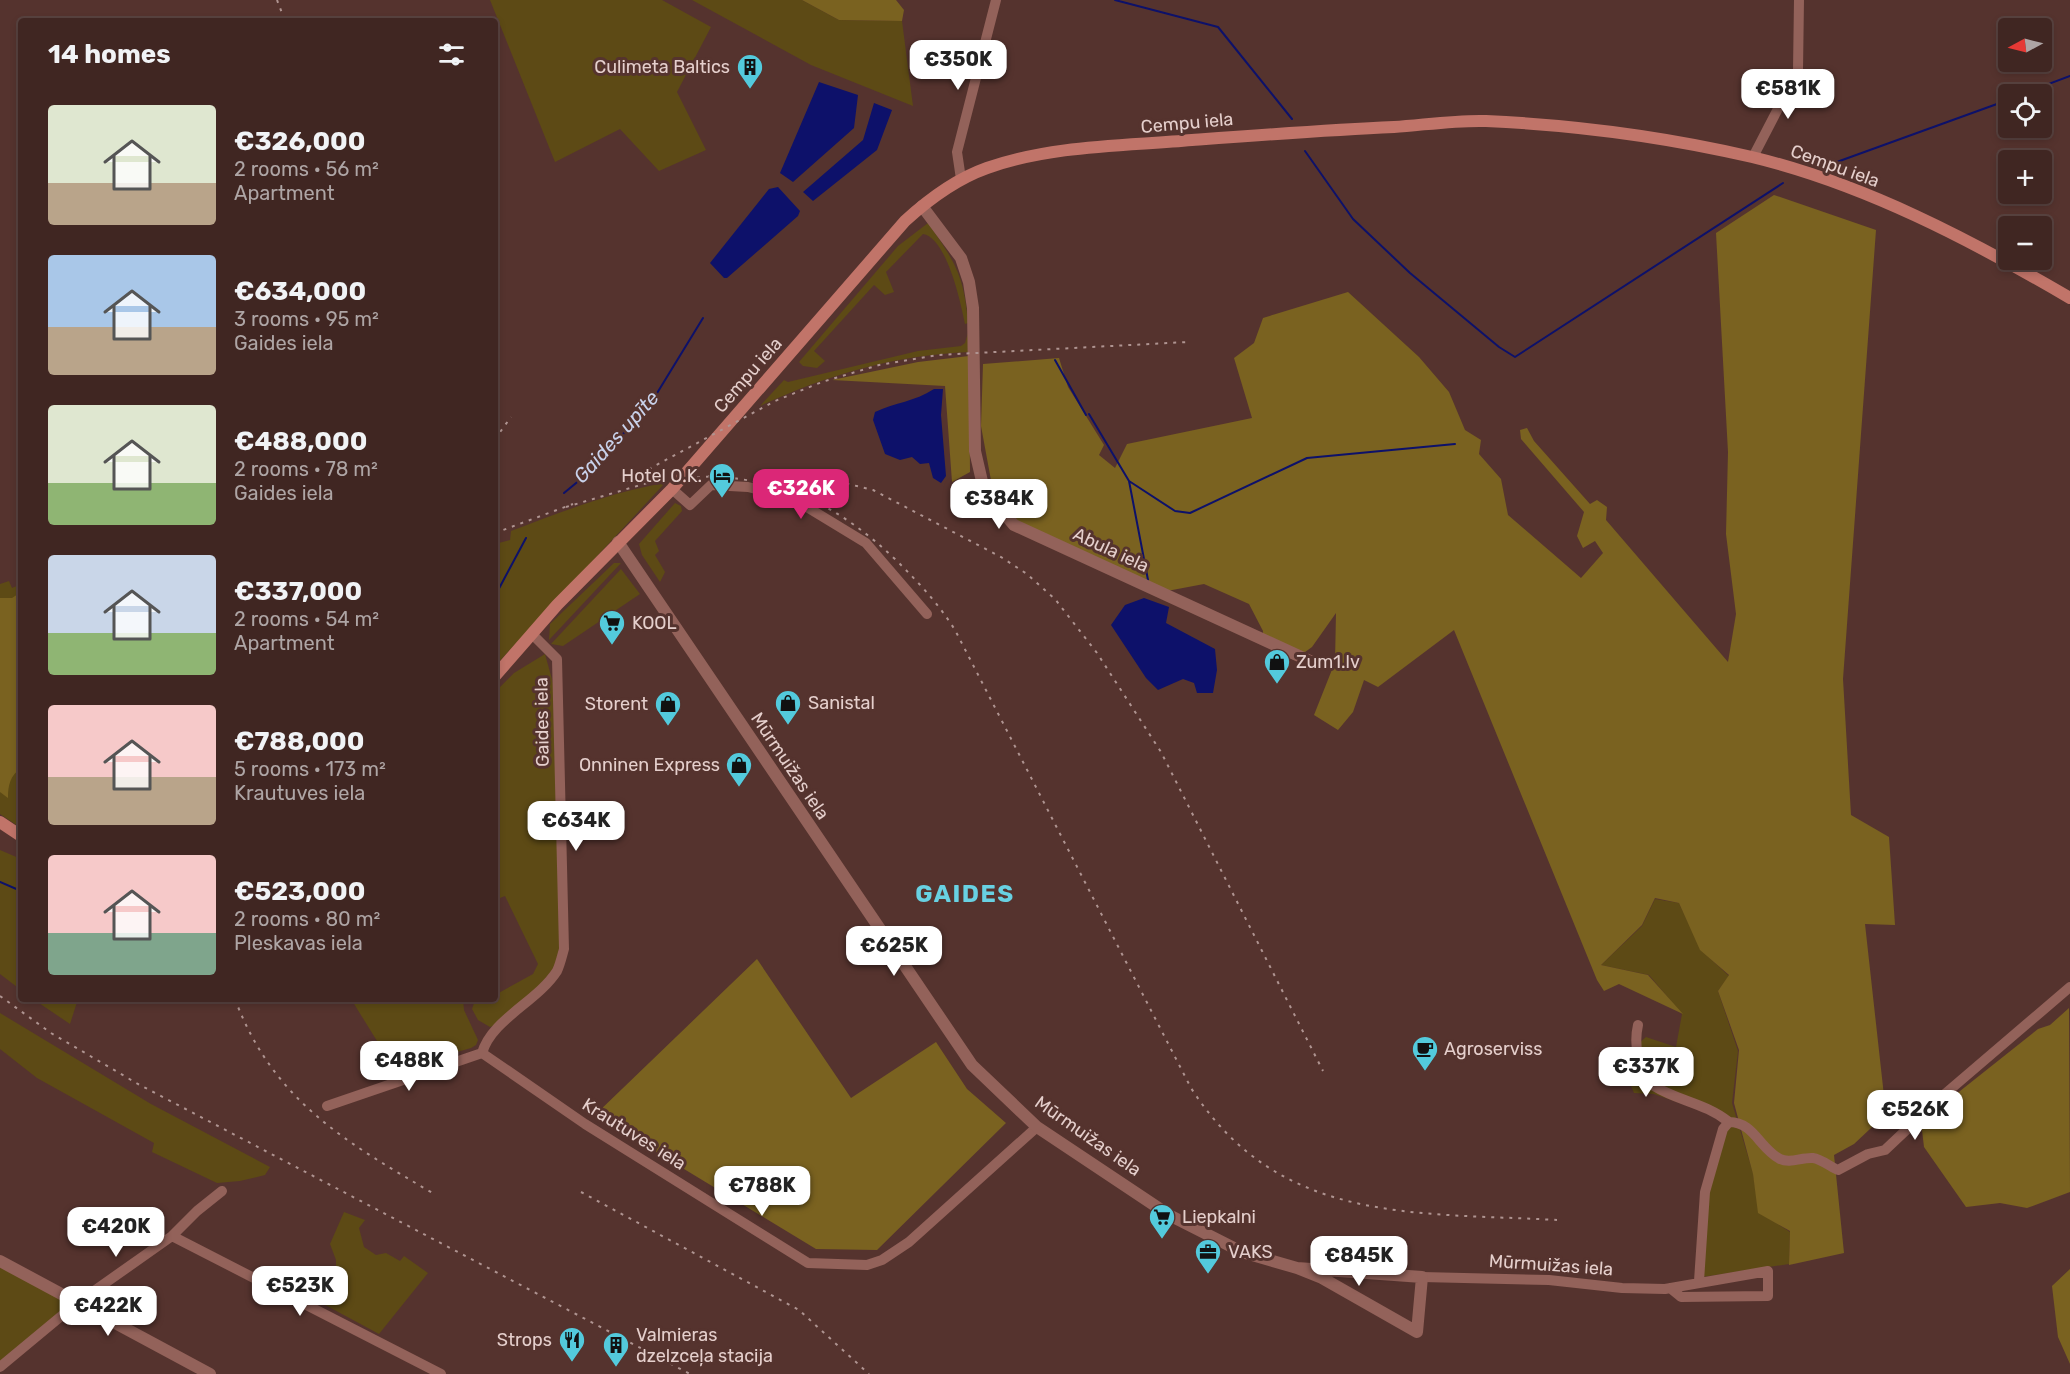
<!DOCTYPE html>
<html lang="en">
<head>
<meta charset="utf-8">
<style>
  :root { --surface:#402622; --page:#4b322f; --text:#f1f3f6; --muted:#aea5a5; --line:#594340; --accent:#db2777 }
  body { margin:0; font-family:Rubik,sans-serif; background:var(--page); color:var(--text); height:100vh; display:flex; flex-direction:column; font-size:22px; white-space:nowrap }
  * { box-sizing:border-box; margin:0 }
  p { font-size:20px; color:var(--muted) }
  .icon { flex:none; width:33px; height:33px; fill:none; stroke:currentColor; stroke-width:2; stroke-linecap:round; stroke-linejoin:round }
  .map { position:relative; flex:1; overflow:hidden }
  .details { position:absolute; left:18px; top:18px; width:480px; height:984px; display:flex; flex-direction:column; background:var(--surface); border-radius:6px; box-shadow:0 3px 9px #0003,0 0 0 2px var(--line) }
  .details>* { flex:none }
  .needle { width:39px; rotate:263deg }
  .controls { position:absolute; left:1998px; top:18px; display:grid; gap:12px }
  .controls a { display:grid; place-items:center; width:54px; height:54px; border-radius:6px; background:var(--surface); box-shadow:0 3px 9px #0003,0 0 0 2px var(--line); font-size:30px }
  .price { position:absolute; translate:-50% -51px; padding:0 14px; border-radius:12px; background:#fff; color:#222; font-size:20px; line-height:39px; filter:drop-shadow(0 2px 3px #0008) }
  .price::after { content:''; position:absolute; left:50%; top:36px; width:18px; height:14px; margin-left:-9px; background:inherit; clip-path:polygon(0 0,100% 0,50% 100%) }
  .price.current { background:var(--accent); color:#fff }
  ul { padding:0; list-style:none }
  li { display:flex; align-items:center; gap:18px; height:150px; padding:0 30px }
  li span { display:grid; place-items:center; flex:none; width:168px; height:120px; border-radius:6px; color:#555 }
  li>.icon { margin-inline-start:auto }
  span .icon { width:72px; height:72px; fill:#fffc; stroke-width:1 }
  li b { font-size:26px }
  h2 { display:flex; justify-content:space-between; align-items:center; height:72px; padding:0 30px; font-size:26px }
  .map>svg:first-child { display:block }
  .green { fill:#5d4a15 }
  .forest { fill:#7a6220 }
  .water { fill:#0d116a }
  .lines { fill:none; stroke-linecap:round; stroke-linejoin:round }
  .stream { stroke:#0d116a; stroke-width:2 }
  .minor { stroke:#93625a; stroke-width:10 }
  .tertiary { stroke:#93625a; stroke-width:12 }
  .secondary { stroke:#c17469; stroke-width:12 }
  .rail { stroke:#af9491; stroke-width:2; stroke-dasharray:3 6; stroke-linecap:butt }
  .labels { text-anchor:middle; stroke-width:6; stroke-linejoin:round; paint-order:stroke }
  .poi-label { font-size:18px; fill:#e5cfcc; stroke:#55332e; text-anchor:start }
  .street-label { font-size:18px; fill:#e5cfcc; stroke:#55332e }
  .water-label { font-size:20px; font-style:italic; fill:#c9d2eb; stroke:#55332e }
  .district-label { font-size:24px; font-weight:bold; letter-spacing:1.5px; fill:#68d1e2; stroke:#55332e }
</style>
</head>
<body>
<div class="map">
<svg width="2070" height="1374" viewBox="0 0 2070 1374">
  <rect width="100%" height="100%" fill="#55332e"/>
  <!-- green -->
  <path class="green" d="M490,0H662L711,27L677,92L706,150L659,171L620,129L555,162Z
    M692,0H802L839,20L902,21L913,106L811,65Z
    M928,223C955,262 964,275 968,323L965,324C961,304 947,238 923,234L886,272L894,292L885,295L874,285L814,351L825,361L817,368L803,366L799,362L898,246Z
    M968,333L969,352C895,355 827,375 760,406L784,380L788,382L918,351L961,346L965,343Z
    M665,483L495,666V544L510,540L511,531C561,512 612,492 665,483Z
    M675,503L681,506L682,511L655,541L659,551L655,555L665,572L660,582L642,555L639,544Z
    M614,563H621L549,640L550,624Z
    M621,569L640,594L563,646L551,644Z
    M9,581L12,588L21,584V828L0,814V584Z
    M545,654L553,683L560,946L554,968L539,986L496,1025L490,1027L478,1020L472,1009L475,1000L495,999V995L533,974L538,964L505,896L495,900V692L514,673Z
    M0,850L21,859V990L0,974Z
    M1655,899L1679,903L1701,950L1729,976L1718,991L1738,1051L1732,1103L1753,1173L1759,1212L1790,1232L1789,1264L1702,1277L1706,1198L1723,1118L1654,1094L1634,1093L1620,1060L1646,1037L1676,1047L1682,1014L1649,975L1601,965L1642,926Z
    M33,999H78L70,1024Z
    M351,999H463L464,1010L478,1040L476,1045L471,1048L395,1070Z
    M0,1013L151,1104L270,1167L265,1175L240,1181L217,1183L152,1152L154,1143L37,1078L0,1049Z
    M344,1212L365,1220L359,1228L364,1247L376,1255L386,1253L400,1261L404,1256L428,1273L379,1334L303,1293L313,1276L324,1282L327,1276L336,1275V1260L330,1244Z
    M0,1267L67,1301L68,1305L0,1361Z"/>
  <!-- forest -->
  <path class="forest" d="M802,0H896L904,10L902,21L839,20Z
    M1774,195L1876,230L1843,679L1851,815L1889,837L1895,925L1865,924L1886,1114L1854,1144L1834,1155L1844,1253L1789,1265L1790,1231L1758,1213L1753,1174L1734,1103L1739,1050L1718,991L1729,975L1700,950L1679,903L1655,898L1642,925L1601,965L1648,975L1683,1014L1619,984L1604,991L1597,980L1454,630L1378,687L1364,680L1353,712L1338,730L1314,715L1335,662L1336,613L1312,647L1294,660L1262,644L1263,631L1249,604L1204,584L1167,591L1017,524L995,502L981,426L983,364L1059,358L1068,387L1104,445L1099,455L1115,468L1127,444L1252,418L1234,358L1254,343L1263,318L1348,292L1419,357L1449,392L1465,430L1481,440L1479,454L1501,479L1508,515L1581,578L1603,553L1595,541L1583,548L1577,536L1584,512L1521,439L1520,430L1527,428L1534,441L1590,504L1597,500L1607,507L1606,520L1728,662L1736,614L1726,534L1728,452L1716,233Z
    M969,356L970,472L952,482L945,386L832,380L918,362Z
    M21,592V768C10,776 8,785 8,798L0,792V598H12Z
    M757,959L851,1098L936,1042L967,1089L1006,1123L877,1250L816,1249L595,1115Z
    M2069,1008L2070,1192L2027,1208L2000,1203L1966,1207L1924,1147L1921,1122L2038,1029L2050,1025Z
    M2070,1269V1364L2058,1337L2052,1286Z"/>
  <!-- water -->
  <path class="water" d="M819,82L858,95L854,128L793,182L780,173Z
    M874,103L892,110L877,150L813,201L803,192L863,140Z
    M778,187L800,211L798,216L727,278H724L710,263L769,189Z
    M934,389H943L941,415L946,476L941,483L933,478L929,463L920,464L912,457L900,460L885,454L873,420L875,412C896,402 914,402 934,389Z
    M1144,598L1169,607L1166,623L1215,649L1217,670L1213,693H1197L1194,683L1183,679L1158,690L1146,678L1111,625L1125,605Z"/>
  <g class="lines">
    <!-- stream -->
    <path class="stream" d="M1115,0L1218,27L1292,119
      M2022,94L2070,76
      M1305,151L1353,219L1410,273L1499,347L1515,357L1783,183
      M1823,167L2008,100
      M1055,360L1086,415
      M1089,414L1129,481
      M564,493L587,474L651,403L703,318
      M1148,580L1129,481L1175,511L1190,513L1307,458L1455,444
      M495,596L526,538
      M0,882L21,891"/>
    <!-- minor -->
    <path class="minor" d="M1753,157L1798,70L1799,0
      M961,179L957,152L996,0
      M672,489L690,505L711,485L748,487L792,498L866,543L927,614
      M1638,1025C1634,1042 1637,1075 1654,1086C1678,1101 1705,1103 1729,1122
      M482,1053L585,1124L808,1263L867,1265L882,1260L909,1242L1037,1127
      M482,1053C492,1019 537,1002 557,971C560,965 562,956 564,949L557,659L533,635
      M327,1106L482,1053
      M172,1236L441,1374
      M1422,1277L1549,1280L1622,1288L1665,1289L1768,1271V1296L1681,1297L1670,1288
      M1699,1281L1705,1192L1723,1129L1729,1122C1754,1122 1759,1148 1780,1159C1790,1164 1802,1157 1813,1158C1821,1159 1831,1167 1838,1170L1868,1154L1885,1150L1939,1099L2070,987
      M0,1367L77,1303L172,1236L197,1211L222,1191"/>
    <!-- tertiary -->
    <path class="tertiary" d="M922,206L961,258L969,282L973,308L975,451L984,490L1014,525L1312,662
      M618,542L972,1065L1037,1127L1169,1215L1242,1252L1297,1268L1422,1277L1417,1332L1322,1278L1297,1268
      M0,1261L210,1374"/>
    <!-- secondary -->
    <path class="secondary" d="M495,676L557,605L672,489L905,221C929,199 956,179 987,168C1052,145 1125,146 1192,140C1260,135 1327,130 1394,127C1424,125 1455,120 1486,121C1574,125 1666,137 1752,157C1864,184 1971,240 2070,298
      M0,822L21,836"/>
    <!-- rail -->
    <path class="rail" d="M277,0L285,21
      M495,439L511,417
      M708,476C787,480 839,506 896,560C918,582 938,603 955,630L1191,1088C1279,1225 1414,1212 1557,1220
      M757,476L824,478L873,490L1001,557L1027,574L1055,599L1097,653L1161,752L1323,1071
      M625,482L775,401L822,382L879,365L938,355L1188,342
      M566,507L654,481L715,476
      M495,533L573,504
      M0,996L51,1033L138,1084L690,1374
      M235,999C273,1101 347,1143 436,1195
      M581,1192L799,1310L869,1374"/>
  </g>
  <!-- icons -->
  <defs>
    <g id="building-pin" transform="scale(1.35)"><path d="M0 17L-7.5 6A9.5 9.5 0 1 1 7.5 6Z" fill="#53cadc" stroke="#55332e"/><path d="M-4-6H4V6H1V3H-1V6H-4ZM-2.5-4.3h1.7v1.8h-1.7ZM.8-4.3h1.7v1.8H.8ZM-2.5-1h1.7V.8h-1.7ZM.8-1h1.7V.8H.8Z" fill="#111"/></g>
    <g id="hotel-pin" transform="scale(1.35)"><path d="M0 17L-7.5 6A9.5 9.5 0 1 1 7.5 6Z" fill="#53cadc" stroke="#55332e"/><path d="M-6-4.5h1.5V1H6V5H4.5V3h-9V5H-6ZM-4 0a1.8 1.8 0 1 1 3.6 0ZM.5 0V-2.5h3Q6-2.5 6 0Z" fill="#111"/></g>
    <g id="supermarket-pin" transform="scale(1.35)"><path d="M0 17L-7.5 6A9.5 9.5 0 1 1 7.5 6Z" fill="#53cadc" stroke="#55332e"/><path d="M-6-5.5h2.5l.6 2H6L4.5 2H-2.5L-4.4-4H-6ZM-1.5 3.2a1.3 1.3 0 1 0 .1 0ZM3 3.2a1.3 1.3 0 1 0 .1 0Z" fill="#111"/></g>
    <g id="shop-pin" transform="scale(1.35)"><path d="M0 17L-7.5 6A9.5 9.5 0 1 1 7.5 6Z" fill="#53cadc" stroke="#55332e"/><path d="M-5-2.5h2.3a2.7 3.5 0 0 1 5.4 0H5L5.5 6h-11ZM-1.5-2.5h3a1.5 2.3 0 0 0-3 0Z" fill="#111"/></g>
    <g id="cafe-pin" transform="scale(1.35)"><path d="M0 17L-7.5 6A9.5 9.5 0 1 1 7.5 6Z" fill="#53cadc" stroke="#55332e"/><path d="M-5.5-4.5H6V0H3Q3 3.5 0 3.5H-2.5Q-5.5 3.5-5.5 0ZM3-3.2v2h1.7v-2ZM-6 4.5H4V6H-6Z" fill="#111"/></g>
    <g id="office-pin" transform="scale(1.35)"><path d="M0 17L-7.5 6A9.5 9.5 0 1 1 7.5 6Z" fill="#53cadc" stroke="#55332e"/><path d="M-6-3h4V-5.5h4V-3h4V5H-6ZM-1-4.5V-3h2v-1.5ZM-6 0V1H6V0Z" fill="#111"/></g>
    <g id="restaurant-pin" transform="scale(1.35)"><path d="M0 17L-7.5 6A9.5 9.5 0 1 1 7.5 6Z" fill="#53cadc" stroke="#55332e"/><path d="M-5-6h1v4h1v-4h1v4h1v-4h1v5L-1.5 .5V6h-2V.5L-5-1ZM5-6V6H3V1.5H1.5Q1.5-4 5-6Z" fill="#111"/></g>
  </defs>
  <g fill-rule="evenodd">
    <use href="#building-pin" x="750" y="67"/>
    <use href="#hotel-pin" x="722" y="476"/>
    <use href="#supermarket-pin" x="612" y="623"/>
    <use href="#shop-pin" x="1277" y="662"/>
    <use href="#shop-pin" x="788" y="703"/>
    <use href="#shop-pin" x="668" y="704"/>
    <use href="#shop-pin" x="739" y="765"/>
    <use href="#cafe-pin" x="1425" y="1049"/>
    <use href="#supermarket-pin" x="1162" y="1217"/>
    <use href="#office-pin" x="1208" y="1252"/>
    <use href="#restaurant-pin" x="572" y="1340"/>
    <use href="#building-pin" x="616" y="1345"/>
  </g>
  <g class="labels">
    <!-- poi labels -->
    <g class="poi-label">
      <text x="730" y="73" text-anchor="end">Culimeta Baltics</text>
      <text x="702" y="482" text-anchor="end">Hotel O.K.</text>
      <text x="632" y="629">KOOL</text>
      <text x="1296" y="668">Zum1.lv</text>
      <text x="808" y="709">Sanistal</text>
      <text x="648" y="710" text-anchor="end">Storent</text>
      <text x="720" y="771" text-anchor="end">Onninen Express</text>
      <text x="1444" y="1055">Agroserviss</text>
      <text x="1182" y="1223">Liepkalni</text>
      <text x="1228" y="1258">VAKS</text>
      <text x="636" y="1341">Valmieras<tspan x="636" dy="21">dzelzceļa stacija</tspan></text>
      <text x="552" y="1346" text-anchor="end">Strops</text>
    </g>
    <!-- street labels -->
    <g class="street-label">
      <text transform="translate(1187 123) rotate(-5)" y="6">Cempu iela</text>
      <text transform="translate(1835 166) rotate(20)" y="6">Cempu iela</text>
      <text transform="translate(748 375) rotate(-49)" y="6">Cempu iela</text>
      <text transform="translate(1111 550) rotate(25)" y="6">Abula iela</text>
      <text transform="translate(542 722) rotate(-91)" y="6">Gaides iela</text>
      <text transform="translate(790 766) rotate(56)" y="6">Mūrmuižas iela</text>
      <text transform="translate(634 1134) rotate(32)" y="6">Krautuves iela</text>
      <text transform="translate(1088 1136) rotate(35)" y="6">Mūrmuižas iela</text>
      <text transform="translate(1551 1265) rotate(4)" y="6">Mūrmuižas iela</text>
    </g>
    <!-- water labels -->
    <g class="water-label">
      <text transform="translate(616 437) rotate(-48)" y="7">Gaides upīte</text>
    </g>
    <!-- district labels -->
    <g class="district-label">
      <text x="965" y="902">GAIDES</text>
    </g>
  </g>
</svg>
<div class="controls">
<a><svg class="needle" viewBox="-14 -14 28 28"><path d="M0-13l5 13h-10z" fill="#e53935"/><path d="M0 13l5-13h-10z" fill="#aea5a5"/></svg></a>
<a><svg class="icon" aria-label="locate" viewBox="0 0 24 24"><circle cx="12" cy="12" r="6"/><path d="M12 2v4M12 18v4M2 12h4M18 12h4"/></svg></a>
<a>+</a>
<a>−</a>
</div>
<b class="price" style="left:958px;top:91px">€350K</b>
<b class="price" style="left:1788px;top:120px">€581K</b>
<b class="price current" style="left:801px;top:520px">€326K</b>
<b class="price" style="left:999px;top:530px">€384K</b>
<b class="price" style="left:576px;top:852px">€634K</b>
<b class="price" style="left:894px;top:977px">€625K</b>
<b class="price" style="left:409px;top:1092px">€488K</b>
<b class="price" style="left:1646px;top:1098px">€337K</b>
<b class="price" style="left:1915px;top:1141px">€526K</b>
<b class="price" style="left:762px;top:1217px">€788K</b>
<b class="price" style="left:116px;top:1258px">€420K</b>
<b class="price" style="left:1359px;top:1287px">€845K</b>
<b class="price" style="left:300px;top:1317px">€523K</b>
<b class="price" style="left:108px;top:1337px">€422K</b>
<section class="details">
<h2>14 homes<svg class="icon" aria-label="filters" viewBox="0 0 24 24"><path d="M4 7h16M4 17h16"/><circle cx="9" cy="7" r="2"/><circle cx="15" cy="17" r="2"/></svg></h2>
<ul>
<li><span style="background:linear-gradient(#dfe7d0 65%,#b9a48a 0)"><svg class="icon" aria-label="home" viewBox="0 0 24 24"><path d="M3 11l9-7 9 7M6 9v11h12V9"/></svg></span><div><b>€326,000</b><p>2 rooms · 56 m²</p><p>Apartment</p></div></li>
<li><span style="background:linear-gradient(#a9c7e8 60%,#b9a48a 0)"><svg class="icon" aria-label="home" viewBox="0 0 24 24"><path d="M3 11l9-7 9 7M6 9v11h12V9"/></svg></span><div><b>€634,000</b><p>3 rooms · 95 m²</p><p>Gaides iela</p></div></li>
<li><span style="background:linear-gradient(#dfe7d0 65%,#8fb573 0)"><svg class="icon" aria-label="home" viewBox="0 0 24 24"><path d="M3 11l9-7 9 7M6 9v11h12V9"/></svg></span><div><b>€488,000</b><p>2 rooms · 78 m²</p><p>Gaides iela</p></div></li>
<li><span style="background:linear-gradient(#c9d6e8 65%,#8fb573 0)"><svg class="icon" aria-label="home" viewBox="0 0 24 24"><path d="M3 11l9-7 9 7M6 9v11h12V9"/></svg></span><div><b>€337,000</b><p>2 rooms · 54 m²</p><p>Apartment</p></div></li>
<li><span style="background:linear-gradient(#f6c9c9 60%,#b9a48a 0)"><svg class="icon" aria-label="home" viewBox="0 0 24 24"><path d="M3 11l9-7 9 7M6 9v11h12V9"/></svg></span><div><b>€788,000</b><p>5 rooms · 173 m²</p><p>Krautuves iela</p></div></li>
<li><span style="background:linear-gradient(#f6c9c9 65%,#7fa58c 0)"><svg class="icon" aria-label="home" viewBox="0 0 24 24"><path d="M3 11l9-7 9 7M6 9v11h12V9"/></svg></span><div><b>€523,000</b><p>2 rooms · 80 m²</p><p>Pleskavas iela</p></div></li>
</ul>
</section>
</div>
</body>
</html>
